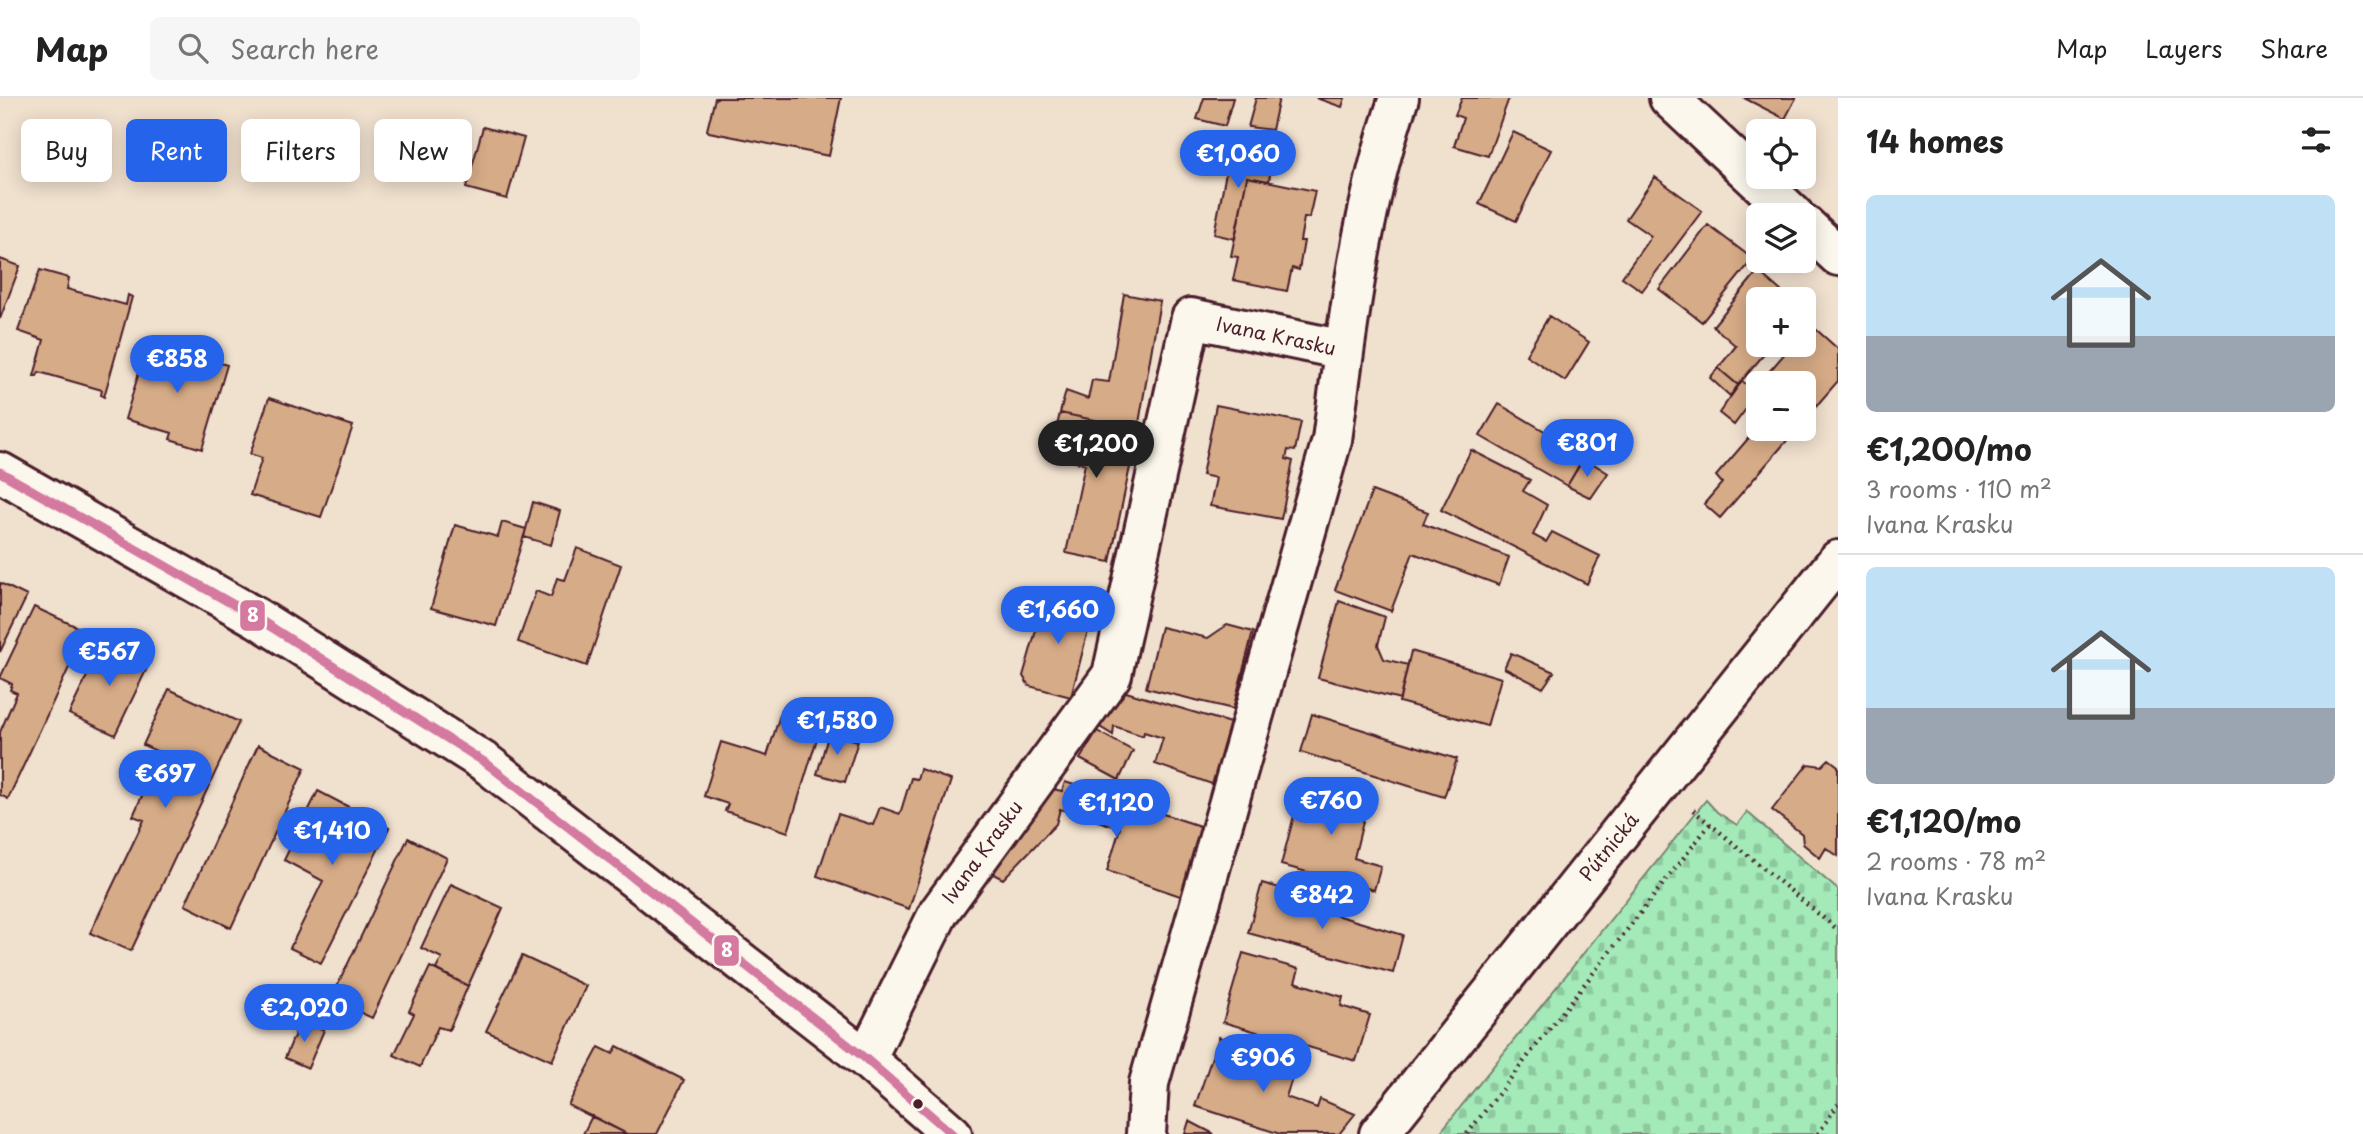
<!DOCTYPE html>
<html lang="en">
<head>
<meta charset="utf-8">
<style>
  :root { --surface:#fff; --page:#f6f6f6; --text:#222; --muted:#767676; --line:#e0e0e0; --accent:#2563eb }
  body { margin:0; font-family:"Playpen Sans",sans-serif; background:var(--page); color:var(--text); height:100vh; display:flex; flex-direction:column; font-size:26px; white-space:nowrap }
  * { box-sizing:border-box; margin:0 }
  p { font-size:23px; color:var(--muted) }
  .icon { flex:none; width:38px; height:38px; fill:none; stroke:currentColor; stroke-width:2; stroke-linecap:round; stroke-linejoin:round }
  .map { position:relative; flex:1; overflow:hidden }
  .details { display:flex; flex-direction:column; background:var(--surface); width:525px }
  .details>* { flex:none }
  .guide { position:absolute; left:21px; top:21px; width:665px; height:63px; display:flex; gap:14px }
  .buttons { position:absolute; left:1746px; top:21px; display:grid; gap:14px }
  .buttons a { display:grid; place-items:center; width:70px; height:70px; border-radius:10px; background:var(--surface); box-shadow:0 4px 18px #0003; font-size:35px }
  .price { position:absolute; translate:-50% -60px; padding:0 16px; border-radius:24px; background:var(--accent); color:#fff; font-size:23px; line-height:46px; filter:drop-shadow(0 2px 4px #0008) }
  .price::after { content:''; position:absolute; left:50%; top:42px; width:21px; height:16px; margin-left:-10px; background:inherit; clip-path:polygon(0 0,100% 0,50% 100%) }
  .price.selected { background:#222; color:#fff }
  ul { padding:0; list-style:none }
  li { display:grid; align-content:center; gap:14px; height:371px; padding:0 28px }
  li+li { border-top:2px solid var(--line) }
  li span { display:grid; place-items:center; height:217px; border-radius:10px; color:#555 }
  li>.icon { margin-inline-start:auto }
  span .icon { width:126px; height:126px; fill:#fffc; stroke-width:1 }
  li b { font-size:30px }
  h2 { display:flex; justify-content:space-between; align-items:center; height:84px; padding:0 28px; font-size:30px }
  .pill { padding:0 24px; border-radius:10px; background:var(--surface); box-shadow:0 4px 18px #0003; font-size:24px; line-height:63px }
  .pill.selected { background:var(--accent); color:#fff }
  header { display:flex; align-items:center; gap:42px; box-sizing:border-box; height:98px; padding:0 35px; background:var(--surface); border-bottom:2px solid var(--line) }
  header strong { font-size:33px }
  nav { display:flex; gap:38px; margin-inline-start:auto; font-size:24px }
  .search { width:490px; height:63px; background:var(--page); display:flex; align-items:center; gap:18px; box-sizing:border-box; padding:0 24px; border-radius:10px; color:var(--muted); font-size:26px }
  main { display:flex; flex:1; min-height:0 }
  .map>svg:first-child { display:block }
  .cemetery { fill:url(#cemetery-stones); stroke:#768472; stroke-width:2 }
  .building { fill:#d6ab87; stroke:#4a1f2b; stroke-width:2 }
  .lines { fill:none; stroke-linecap:round; stroke-linejoin:round }
  .minor-casing { stroke:#4a1f2b; stroke-width:44 }
  .path { stroke:#4a1f2b; stroke-width:4.5; stroke-dasharray:2 5; stroke-linecap:butt }
  .minor { stroke:#fbf7ec; stroke-width:38 }
  .bus-1-casing { stroke:#fbf7ec; stroke-width:14 }
  .bus-1 { stroke:#d4799f; stroke-width:9 }
  .bus-dot { fill:#4a1f2b; stroke:#fbf7ec; stroke-width:2.5 }
  .labels { text-anchor:middle; stroke-width:6; stroke-linejoin:round; paint-order:stroke }
  .street-label { font-size:19px; fill:#4a1f2b; stroke:#fbf7ec }
  .line-badge { stroke:#fbf7ec; stroke-width:2.5 }
  .badge-label { font-size:19px; text-anchor:middle; font-weight:bold; fill:#fff }
</style>
</head>
<body>
<header>
<strong>Map</strong>
<div class="search"><svg class="icon" aria-label="search" viewBox="0 0 24 24"><circle cx="10" cy="10" r="6"/><path d="M15 15l6 6"/></svg>Search here</div>
<nav><a>Map</a><a>Layers</a><a>Share</a></nav>
</header>
<main>
<div class="map">
<svg width="1838" height="1036" viewBox="0 0 1838 1036">
  <defs>
    <pattern id="cemetery-stones" width="16" height="16" patternUnits="userSpaceOnUse" patternTransform="scale(1.75)"><rect width="16" height="16" fill="#a3eab8"/><path d="M2 7V4a2 2 0 0 1 4 0v3zM10 15v-3a2 2 0 0 1 4 0v3z" fill="#8ec89e"/></pattern>
  </defs>
  <rect width="100%" height="100%" fill="#f0e0ce"/>
  <filter id="ink" filterUnits="userSpaceOnUse"><feTurbulence type="fractalNoise" baseFrequency=".0143" numOctaves="2"/><feDisplacementMap in="SourceGraphic" scale="14" xChannelSelector="R" yChannelSelector="G"/><feConvolveMatrix kernelMatrix="1 2 1 2 8 2 1 2 1" color-interpolation-filters="sRGB"/></filter>
  <g filter="url(#ink)">
    <!-- cemetery -->
    <path class="cemetery" d="M1706,702L1717,714L1737,727L1747,714L1838,792V1036H1439Z"/>
    <!-- building -->
    <path class="building" d="M715,0H841L829,58L709,34L707,32Z
      M1204,0H1233L1225,28L1197,21Z
      M1256,0H1279L1272,32L1248,29Z
      M1316,0H1345L1342,9Z
      M1462,0H1509L1488,58L1454,48L1463,20L1455,17Z
      M1744,0H1796L1785,21Z
      M483,29L524,40L507,101L466,90Z
      M1513,34L1551,52L1516,123L1479,106Z
      M1230,54L1272,63L1269,83L1247,79L1235,141L1214,136Z
      M1247,79L1315,93L1309,120H1304L1300,143H1304L1299,172L1292,170L1287,193L1233,182L1238,159L1231,158Z
      M1655,79L1702,113L1642,193L1622,179L1651,138L1626,121Z
      M1708,127L1753,161L1702,224L1659,191Z
      M0,161L20,168L0,221Z
      M40,172L69,180L67,191L126,207L128,197L132,199L104,299L101,297L102,292L39,274L37,278H34L44,242L18,233Z
      M1758,173L1790,201H1759V247H1772L1738,287L1718,270L1736,248L1713,228Z
      M1124,196L1160,203L1138,331L1060,315L1066,293L1088,301L1092,282L1109,284Z
      M1549,218L1589,244L1565,283L1526,257Z
      M1810,226L1838,251V283L1804,322V285H1780L1768,275L1792,247H1804V233Z
      M146,251L175,260L176,252L227,267L202,351L170,341L172,335L125,321Z
      M1718,270L1738,287L1730,298L1710,280Z
      M1742,283L1758,295L1734,327L1719,315Z
      M269,300L353,328L321,419L250,397L262,360L250,356Z
      M1499,306L1585,357L1567,388L1480,338Z
      M1216,307L1301,324L1295,353L1288,352L1286,361L1293,363L1281,421L1210,408L1216,380L1202,377Z
      M1060,315L1138,331L1110,464L1066,455L1085,366L1050,358Z
      M1759,328V331H1797L1720,420L1704,406L1722,385L1716,378Z
      M1471,352L1530,382L1523,393L1547,407L1533,437L1546,444L1552,434L1600,458L1587,486L1441,412Z
      M1584,360L1608,375L1591,400L1567,388Z
      M1372,393L1428,414L1423,426L1509,459L1499,487L1413,455L1391,513L1335,492Z
      M533,404L560,413L551,447L524,439Z
      M502,424L526,431L496,528L431,510L455,427L498,439Z
      M577,450L621,467L587,568L518,544L536,493L551,499L557,480L565,482Z
      M0,485L27,498L0,554Z
      M1046,497L1094,509L1071,599L1029,588L1023,578Z
      M1339,503L1385,519L1378,547L1384,561L1408,567L1400,601L1318,580Z
      M34,509L86,533L8,701L0,697V634L17,595L10,592L12,586L0,580Z
      M1227,527L1253,534L1233,611L1146,590L1161,529L1208,540Z
      M104,542L150,564L115,637L69,616Z
      M1411,553L1501,580L1487,628L1399,604Z
      M1511,555L1554,574L1543,590L1504,570Z
      M169,591L239,624L131,853L90,835L144,722L133,718L161,655L143,647Z
      M1116,591L1240,628L1223,690L1155,666L1163,640L1144,634L1143,638L1114,628L1113,637L1100,629Z
      M1312,616L1457,661L1444,699L1301,654Z
      M780,617L820,631L788,734L725,713L728,706L704,698L721,644L767,658Z
      M1097,633L1133,653L1119,682L1080,661Z
      M829,635L858,643L845,684L817,676Z
      M258,647L305,670L231,830L185,807Z
      M1829,661L1838,668V758L1826,750L1820,760L1803,746L1802,736L1772,712L1808,666L1822,668Z
      M920,671L951,682L909,811L817,778L838,716L873,727L880,709L900,716L911,680L917,681Z
      M1065,684L1209,731L1186,800L1107,773L1120,730L1060,711L1056,726L1003,781L983,771L1053,691L1062,693Z
      M1333,685L1370,695L1354,760L1381,768L1374,792L1281,767L1300,695L1328,703Z
      M318,693L389,730L321,865L290,850L323,783L284,762Z
      M408,740L447,760L372,920L331,901Z
      M1262,785L1297,795L1295,805L1403,837L1393,875L1248,835Z
      M451,786L503,810L468,888L436,871L442,860L421,850Z
      M1243,855L1299,871L1295,884L1343,899L1341,908L1370,917L1356,963L1223,924Z
      M522,858L586,888L552,963L486,933Z
      M430,869L468,888L449,932L438,929L420,969L394,957L414,916L409,913Z
      M301,921L324,932L308,970L285,960Z
      M1219,939L1296,968L1286,999L1317,1010L1320,1001L1355,1016L1339,1036H1280L1195,1008Z
      M617,948L684,982L657,1036H627L568,1007L599,949L613,956Z
      M592,1018L627,1036H583Z
      M1189,1023L1214,1036H1185Z"/>
    <g class="lines">
      <!-- minor casing -->
      <g class="minor-casing">
        <path id="minor" d="M1669,0L1794,117
          M1804,126L1838,158
          M0,374L257,520L486,665L866,961L952,1036
          M866,961L939,814L1112,577L1191,220L1344,252
          M1146,1036L1149,985L1332,342C1347,230 1362,106 1399,0
          M1379,1036L1838,462"/>
      </g>
      <!-- path -->
      <path class="path" d="M1693,712L1838,832
        M1467,1036L1710,726
        M1818,1036L1838,1006"/>
      <!-- minor -->
      <use href="#minor" class="minor"/>
      <!-- bus-1 casing -->
      <g class="bus-1-casing">
        <path id="bus-1" d="M0,374L257,520L486,665L866,961L952,1036"/>
      </g>
      <!-- bus-1 -->
      <use href="#bus-1" class="bus-1"/>
    </g>
  </g>
  <!-- markers -->
  <circle class="bus-dot" cx="918" cy="1006" r="6"/>
  <g class="labels">
    <!-- street labels -->
    <g class="street-label">
      <text transform="translate(1276 238) rotate(12)" y="7">Ivana Krasku</text>
      <text transform="translate(1609 749) rotate(-51)" y="7">Pútnická</text>
      <text transform="translate(982 754) rotate(-54)" y="7">Ivana Krasku</text>
    </g>
  </g>
  <g class="line-badge">
    <rect x="239" y="501" width="27" height="33" rx="7" fill="#d4799f"/>
    <rect x="713" y="836" width="27" height="33" rx="7" fill="#d4799f"/>
  </g>
  <g class="badge-label">
    <text x="253" y="524">8</text>
    <text x="727" y="859">8</text>
  </g>
</svg>
<div class="buttons">
<a><svg class="icon" aria-label="locate" viewBox="0 0 24 24"><circle cx="12" cy="12" r="6"/><path d="M12 2v4M12 18v4M2 12h4M18 12h4"/></svg></a>
<a><svg class="icon" aria-label="layers" viewBox="0 0 24 24"><path d="M12 4l9 5-9 5-9-5zM3 14l9 5 9-5"/></svg></a>
<a>+</a>
<a>−</a>
</div>
<b class="price" style="left:1238px;top:92px">€1,060</b>
<b class="price" style="left:177px;top:297px">€858</b>
<b class="price" style="left:1587px;top:381px">€801</b>
<b class="price selected" style="left:1096px;top:382px">€1,200</b>
<b class="price" style="left:1058px;top:548px">€1,660</b>
<b class="price" style="left:109px;top:590px">€567</b>
<b class="price" style="left:837px;top:659px">€1,580</b>
<b class="price" style="left:165px;top:712px">€697</b>
<b class="price" style="left:1331px;top:739px">€760</b>
<b class="price" style="left:1116px;top:741px">€1,120</b>
<b class="price" style="left:332px;top:769px">€1,410</b>
<b class="price" style="left:1322px;top:833px">€842</b>
<b class="price" style="left:304px;top:946px">€2,020</b>
<b class="price" style="left:1263px;top:996px">€906</b>
<div class="guide">
<a class="pill">Buy</a>
<a class="pill selected">Rent</a>
<a class="pill">Filters</a>
<a class="pill">New</a>
</div>
</div>
<section class="details">
<h2>14 homes<svg class="icon" aria-label="filters" viewBox="0 0 24 24"><path d="M4 7h16M4 17h16"/><circle cx="9" cy="7" r="2"/><circle cx="15" cy="17" r="2"/></svg></h2>
<ul>
<li><span style="background:linear-gradient(#bfe0f5 65%,#9aa5b1 0)"><svg class="icon" aria-label="home" viewBox="0 0 24 24"><path d="M3 11l9-7 9 7M6 9v11h12V9"/></svg></span><div><b>€1,200/mo</b><p>3 rooms · 110 m²</p><p>Ivana Krasku</p></div></li>
<li><span style="background:linear-gradient(#bfe0f5 65%,#9aa5b1 0)"><svg class="icon" aria-label="home" viewBox="0 0 24 24"><path d="M3 11l9-7 9 7M6 9v11h12V9"/></svg></span><div><b>€1,120/mo</b><p>2 rooms · 78 m²</p><p>Ivana Krasku</p></div></li>
</ul>
</section>
</main>
</body>
</html>
